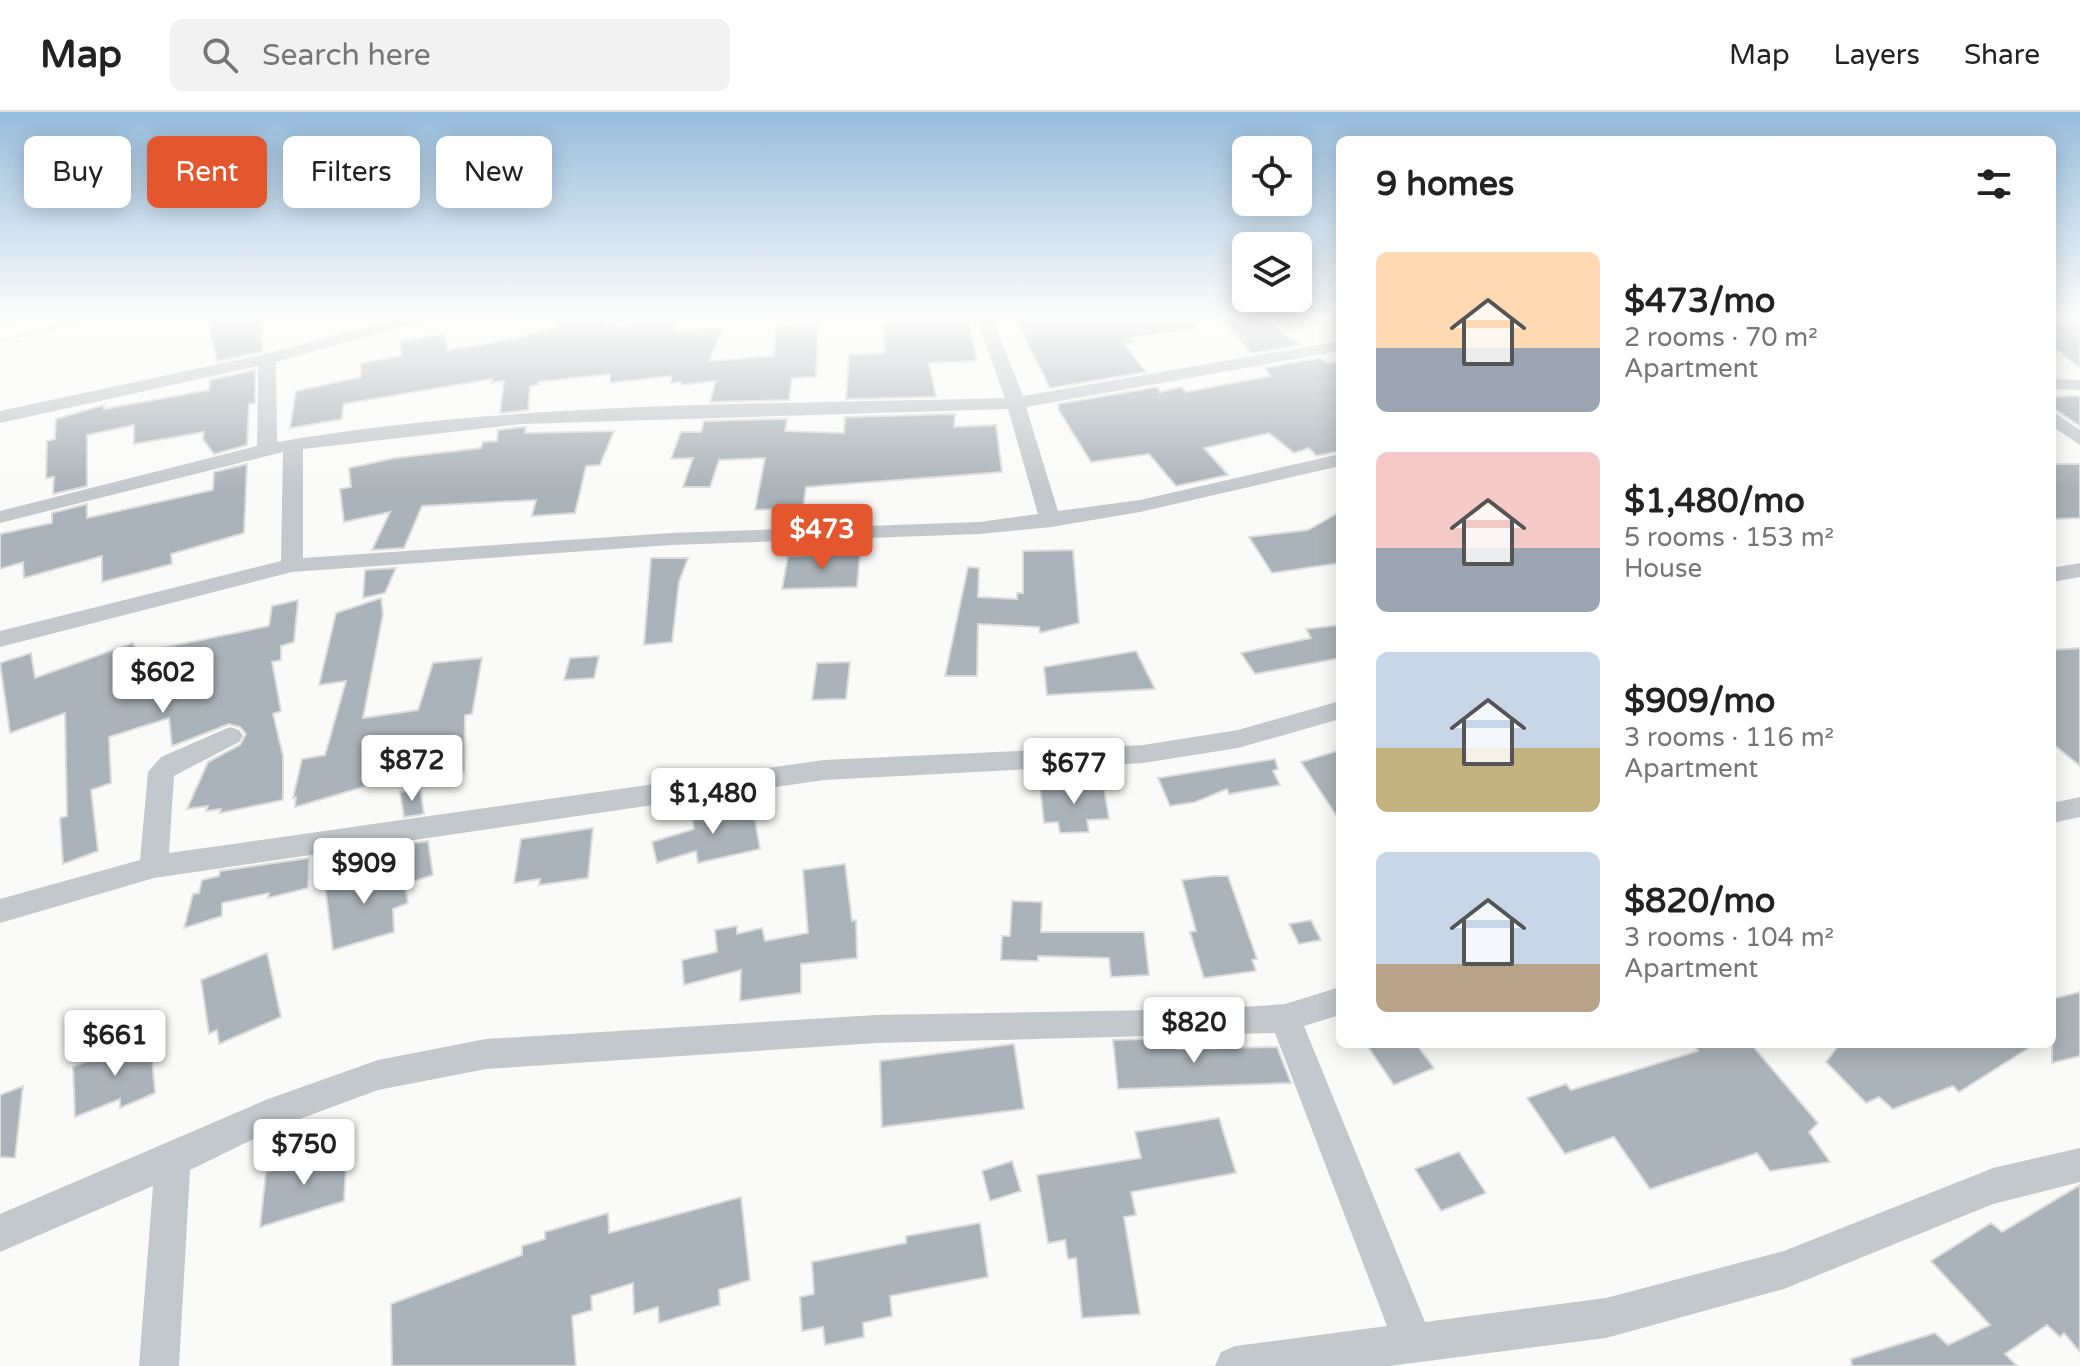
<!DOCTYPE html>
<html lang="en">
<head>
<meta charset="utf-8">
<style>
  :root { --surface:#fff; --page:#f2f2f2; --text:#222; --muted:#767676; --line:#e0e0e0; --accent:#e4572e }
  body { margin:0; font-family:"Varela Round",sans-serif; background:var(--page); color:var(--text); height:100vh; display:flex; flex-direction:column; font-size:30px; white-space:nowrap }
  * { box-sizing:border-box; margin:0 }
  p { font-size:26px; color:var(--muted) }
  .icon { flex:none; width:44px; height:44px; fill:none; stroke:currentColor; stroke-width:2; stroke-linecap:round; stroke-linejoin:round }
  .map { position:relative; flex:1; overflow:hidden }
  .details { position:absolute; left:1336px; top:24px; width:720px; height:912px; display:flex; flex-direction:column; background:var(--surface); border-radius:12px; box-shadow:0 4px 20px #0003 }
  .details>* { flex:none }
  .banner { position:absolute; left:24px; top:24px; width:760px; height:72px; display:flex; gap:16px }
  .fabs { position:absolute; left:1232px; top:24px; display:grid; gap:16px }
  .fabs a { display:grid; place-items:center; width:80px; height:80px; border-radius:12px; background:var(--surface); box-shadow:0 4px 20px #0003; font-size:40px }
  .price { position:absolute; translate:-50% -68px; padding:0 18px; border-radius:8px; background:#fff; color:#222; font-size:26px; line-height:52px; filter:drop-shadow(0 2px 4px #0008) }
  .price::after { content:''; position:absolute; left:50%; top:48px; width:24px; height:18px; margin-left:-12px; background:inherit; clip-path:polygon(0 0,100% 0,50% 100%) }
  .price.active { background:var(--accent); color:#fff }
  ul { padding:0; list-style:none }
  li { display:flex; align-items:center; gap:24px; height:200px; padding:0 40px }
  li span { display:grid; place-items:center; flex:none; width:224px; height:160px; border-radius:12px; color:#555 }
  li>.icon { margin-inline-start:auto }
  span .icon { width:96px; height:96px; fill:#fffc; stroke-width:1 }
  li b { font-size:34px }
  h2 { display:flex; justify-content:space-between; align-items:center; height:96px; padding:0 40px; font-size:34px }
  .pill { padding:0 28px; border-radius:12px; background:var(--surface); box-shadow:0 4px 20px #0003; font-size:28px; line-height:72px }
  .pill.active { background:var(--accent); color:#fff }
  header { display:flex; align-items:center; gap:48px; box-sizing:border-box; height:112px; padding:0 40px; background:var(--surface); border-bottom:2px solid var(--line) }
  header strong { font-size:38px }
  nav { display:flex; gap:44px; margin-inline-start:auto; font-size:28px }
  .search { width:560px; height:72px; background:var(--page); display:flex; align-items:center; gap:20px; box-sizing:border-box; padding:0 28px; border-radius:12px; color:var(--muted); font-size:30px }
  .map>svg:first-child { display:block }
  .building { fill:#aab3b9; stroke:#dcdcda; stroke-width:2 }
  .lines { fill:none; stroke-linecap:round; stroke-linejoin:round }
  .secondary-casing { stroke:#b3babf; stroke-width:2 }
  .minor { fill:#c3c8cc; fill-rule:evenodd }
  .secondary { fill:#fff; fill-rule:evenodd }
</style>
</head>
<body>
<header>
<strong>Map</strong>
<div class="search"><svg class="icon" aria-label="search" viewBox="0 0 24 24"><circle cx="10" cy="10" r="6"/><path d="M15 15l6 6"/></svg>Search here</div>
<nav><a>Map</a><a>Layers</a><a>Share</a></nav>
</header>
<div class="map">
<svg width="2080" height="1254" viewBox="0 0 2080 1254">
  <rect width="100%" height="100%" fill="#fafaf8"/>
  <!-- building -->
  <path class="building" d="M206,203H263L262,240L217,249Z
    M548,203H605L604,210L624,215L673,203L675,219L723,216L709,249L774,244L776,215L818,212L816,265L792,266L789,288L710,290L716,269L681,273V270L671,271V264L610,271V262L538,270V273L530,274L528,298L500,301L504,269L492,271V267L343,292L342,307L290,316L296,279L361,265V251L401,244L400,229L445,222L447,238L508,228L557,215Z
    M1013,203H1193L1194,217L1129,226L1133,230L1124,232L1146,260L1050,276Z
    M1218,203H1260L1301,233L1251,241Z
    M2052,203H2080V256L2052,234Z
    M918,206V210L968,208L977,249L929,251L936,285L846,287L849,243L885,241L883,208Z
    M1319,246L1327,251L1340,249V339L1316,344L1309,336L1294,341L1269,321L1204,336L1228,363L1176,374L1149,342L1091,350L1058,297V292L1157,275L1160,280L1181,275L1186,280L1271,264L1264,256Z
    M255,258V291L249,292L247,333L214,342L203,327L204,320L134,332V313L87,323V374L53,382L54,365L46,366L47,329L55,327L56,307L104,293V297L209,278L210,268Z
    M2080,284V314L2052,295V285Z
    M955,302L954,315L996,313L1002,360L806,375L803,396L755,398L765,346L719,348L710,375H683L693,346L671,347L681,320H701L704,309L787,307L785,319L844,321L845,305Z
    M522,315H526L525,321L614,319L600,353L586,354L575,401L532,404L536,388L422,394L404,436L372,438L390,400L344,410L340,377L351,375L349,356L395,346L481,336L483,330L497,329L498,318Z
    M247,352L244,421L171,442L172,452L102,470V444L24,466L23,450L0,457V422L52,411V401L87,392V406L213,378L214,360Z
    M2052,352H2080V406L2052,407Z
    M1340,400V451L1272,461L1249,425L1308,418Z
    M1073,438L1079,511L1040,521L1039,515L978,512L977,564H945L968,455L979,456L978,485L1017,487V481H1023V439Z
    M860,442L857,475L782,477L788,444Z
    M651,446H688L679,470L672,530L644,533Z
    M396,456L385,481L363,486L365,458Z
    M381,486L383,502L363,606L418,598L433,551L482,546L472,602L465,603L464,660L404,673V663L295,695L296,685L293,686L302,647L325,643L346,569L319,573L336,501Z
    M298,488L294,530L281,534V548L272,550L281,599L273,602L283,644V688L220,701L221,697L206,699L208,694L187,697L208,650L240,633L246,622L240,615L229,612L172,634L169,606L109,625L111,671L91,678L98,739L63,752L60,706L67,704L65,601L10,621L0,551L31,541L35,566L133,531L137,541L269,514L272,494Z
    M1340,513V546L1255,562L1241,541L1311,526L1306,517Z
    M2080,536V654L2052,631V538Z
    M1136,539L1155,577L1047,583L1044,555Z
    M599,544L594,566L564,568L570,546Z
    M850,550L846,587L812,588L817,551Z
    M1340,638V709L1301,650Z
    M1275,647L1278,657L1273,659L1280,673L1229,682L1227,677L1195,690L1170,694L1158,666Z
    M1103,670L1109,707L1087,708L1089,720L1060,721L1058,710L1044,711L1040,674Z
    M420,677L424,702L404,705L400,680Z
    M743,692L744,699L753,696L760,737L698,751L696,739L657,751L652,730L694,717L692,703Z
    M593,716L588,766L539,773L540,767L514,771L521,727Z
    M428,729L433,763L412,770L407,732Z
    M309,746L308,776L268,786L269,781L222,791V804L184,816L193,782L199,781L202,768L219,764L220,759Z
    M845,752L852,809L856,808L857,846L801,852V881L740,889L741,858L684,873L682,848L717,840L715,818L737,814V822L762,816L765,829L808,821L803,758Z
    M401,753L408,791L393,797L394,820L333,838L325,773L368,758L369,764Z
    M1213,764H1228L1257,847L1252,848L1256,859L1204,866L1190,820L1196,819L1182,768Z
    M1012,789L1042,790L1041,820H1144L1149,863L1111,865L1109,846L1038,844V849L1001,848L1002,824H1010Z
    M1311,808L1321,828L1299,832L1289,812Z
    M267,841L281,905L219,932L217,918L209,922L201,868Z
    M2080,880V944L2052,951V887Z
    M150,923L155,981L120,996V987L75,1005L73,955Z
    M1177,926L1178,937L1277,935L1291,971L1118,977L1113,928Z
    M1014,932L1024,997L882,1015L880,949Z
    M1366,932H1416L1434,956L1394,973Z
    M1693,932H1751L1818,1011L1809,1020L1830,1050L1770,1059L1757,1041L1650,1077L1614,1025L1565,1042L1527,986L1566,972L1571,978L1698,939Z
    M1840,932H2035L1959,980L1953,974L1893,997L1879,985L1866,991L1826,950Z
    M23,974L15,1046L0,1045V983Z
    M1219,1006L1236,1061L1131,1080L1136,1103L1124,1105L1140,1202L1082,1206L1076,1146L1068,1147L1065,1128L1048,1131L1037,1063L1141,1046L1135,1020Z
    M347,1035L344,1089L260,1115L266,1060Z
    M1459,1040L1486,1081L1441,1099L1415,1057Z
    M1012,1049L1021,1079L990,1089L982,1059Z
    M2080,1073V1240L2064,1221L2060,1225L2047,1213L2005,1242L2017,1254H1852L1851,1247L1935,1221L1948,1233L1990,1213L1931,1149L1991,1111L2002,1120Z
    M741,1085L750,1168L719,1178L720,1193L659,1211L658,1195L634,1202L633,1171L591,1184L592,1198L572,1204L576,1254H392L391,1192L522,1143V1134L545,1127V1120L608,1101L609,1121Z
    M980,1111L988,1165L890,1184L892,1204L863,1211L864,1225L825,1233L823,1215L802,1219L800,1185L814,1182L812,1150L906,1131V1124Z"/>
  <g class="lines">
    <!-- secondary casing -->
    <g class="secondary-casing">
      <path id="secondary" d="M47,203H85L82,208L0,229V215Z"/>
    </g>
    <!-- minor -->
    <path class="minor" d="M414,203H442L276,250L277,330C516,289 762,293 1005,286L975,203H991L1023,284L1340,229V239L1026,295L1058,399L1140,388L1340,342V354L1140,400L1051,415L979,422L671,433L292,460L0,535V519L281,449L283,340L0,411V399L257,334L258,254L0,311V299L265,242ZM1008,297L1038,402L979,410L671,421L303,446V337L522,312Z
      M661,203C651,212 615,216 605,207L609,203Z
      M2052,267L2080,268V278L2052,277Z
      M2052,299L2080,318V333L2052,314Z
      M2080,451V465L2052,470V456Z
      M1340,589V607L1238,636L1143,651L824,668L154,766L0,811V787L140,748L148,660L161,645L230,615L239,618L243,624L239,630L174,664L169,741L824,648L1143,633L1238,618Z
      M2080,685V705L2052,711V691Z
      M1340,875V903L1304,914L1425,1210L1606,1186L1784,1139L1993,1056L2080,1036V1070L1993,1092L1784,1177L1606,1226L1389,1254H1215L1221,1240L1235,1234L1387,1214L1275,921L876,931L486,957L378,978L278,1015L190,1058L179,1254H139L153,1074L0,1140V1102L268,987L378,948L486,927L876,903L1211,897L1285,892Z"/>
    <!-- secondary -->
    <use href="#secondary" class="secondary"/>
  </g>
  <!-- sky -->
  <linearGradient id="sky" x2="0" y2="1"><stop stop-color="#96bcdc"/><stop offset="0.54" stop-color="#fdfdfc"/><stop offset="1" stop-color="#fdfdfc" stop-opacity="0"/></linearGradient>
  <rect width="2080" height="379" fill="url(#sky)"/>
</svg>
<div class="fabs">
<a><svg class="icon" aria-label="locate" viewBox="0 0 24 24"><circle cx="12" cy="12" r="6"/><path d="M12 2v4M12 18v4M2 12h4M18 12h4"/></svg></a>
<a><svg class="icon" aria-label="layers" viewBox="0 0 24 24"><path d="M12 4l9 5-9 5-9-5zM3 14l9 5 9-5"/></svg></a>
</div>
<b class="price active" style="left:822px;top:460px">$473</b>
<b class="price" style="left:163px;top:603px">$602</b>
<b class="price" style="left:412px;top:691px">$872</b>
<b class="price" style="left:1074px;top:694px">$677</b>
<b class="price" style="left:713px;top:724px">$1,480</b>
<b class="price" style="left:364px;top:794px">$909</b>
<b class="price" style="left:1194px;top:953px">$820</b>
<b class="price" style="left:115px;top:966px">$661</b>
<b class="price" style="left:304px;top:1075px">$750</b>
<div class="banner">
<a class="pill">Buy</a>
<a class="pill active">Rent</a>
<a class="pill">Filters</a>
<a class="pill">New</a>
</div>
<section class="details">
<h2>9 homes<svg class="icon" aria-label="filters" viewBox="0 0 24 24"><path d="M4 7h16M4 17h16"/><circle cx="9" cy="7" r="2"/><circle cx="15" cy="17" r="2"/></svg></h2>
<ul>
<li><span style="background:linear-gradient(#ffd9b3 60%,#9aa5b1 0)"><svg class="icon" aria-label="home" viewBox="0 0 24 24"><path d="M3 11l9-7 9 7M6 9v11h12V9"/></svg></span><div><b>$473/mo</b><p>2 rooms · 70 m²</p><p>Apartment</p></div></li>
<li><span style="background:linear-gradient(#f6c9c9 60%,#9aa5b1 0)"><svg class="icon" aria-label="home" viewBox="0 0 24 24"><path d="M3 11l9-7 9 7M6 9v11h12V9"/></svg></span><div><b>$1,480/mo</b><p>5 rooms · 153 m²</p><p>House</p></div></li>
<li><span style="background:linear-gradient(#c9d6e8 60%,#c2b280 0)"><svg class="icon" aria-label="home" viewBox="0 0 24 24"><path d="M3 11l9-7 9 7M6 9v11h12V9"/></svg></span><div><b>$909/mo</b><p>3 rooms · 116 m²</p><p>Apartment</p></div></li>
<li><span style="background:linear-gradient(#c9d6e8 70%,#b9a48a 0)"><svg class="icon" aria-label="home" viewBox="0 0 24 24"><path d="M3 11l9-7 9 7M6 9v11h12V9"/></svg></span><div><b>$820/mo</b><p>3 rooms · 104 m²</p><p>Apartment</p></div></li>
</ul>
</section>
</div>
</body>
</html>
